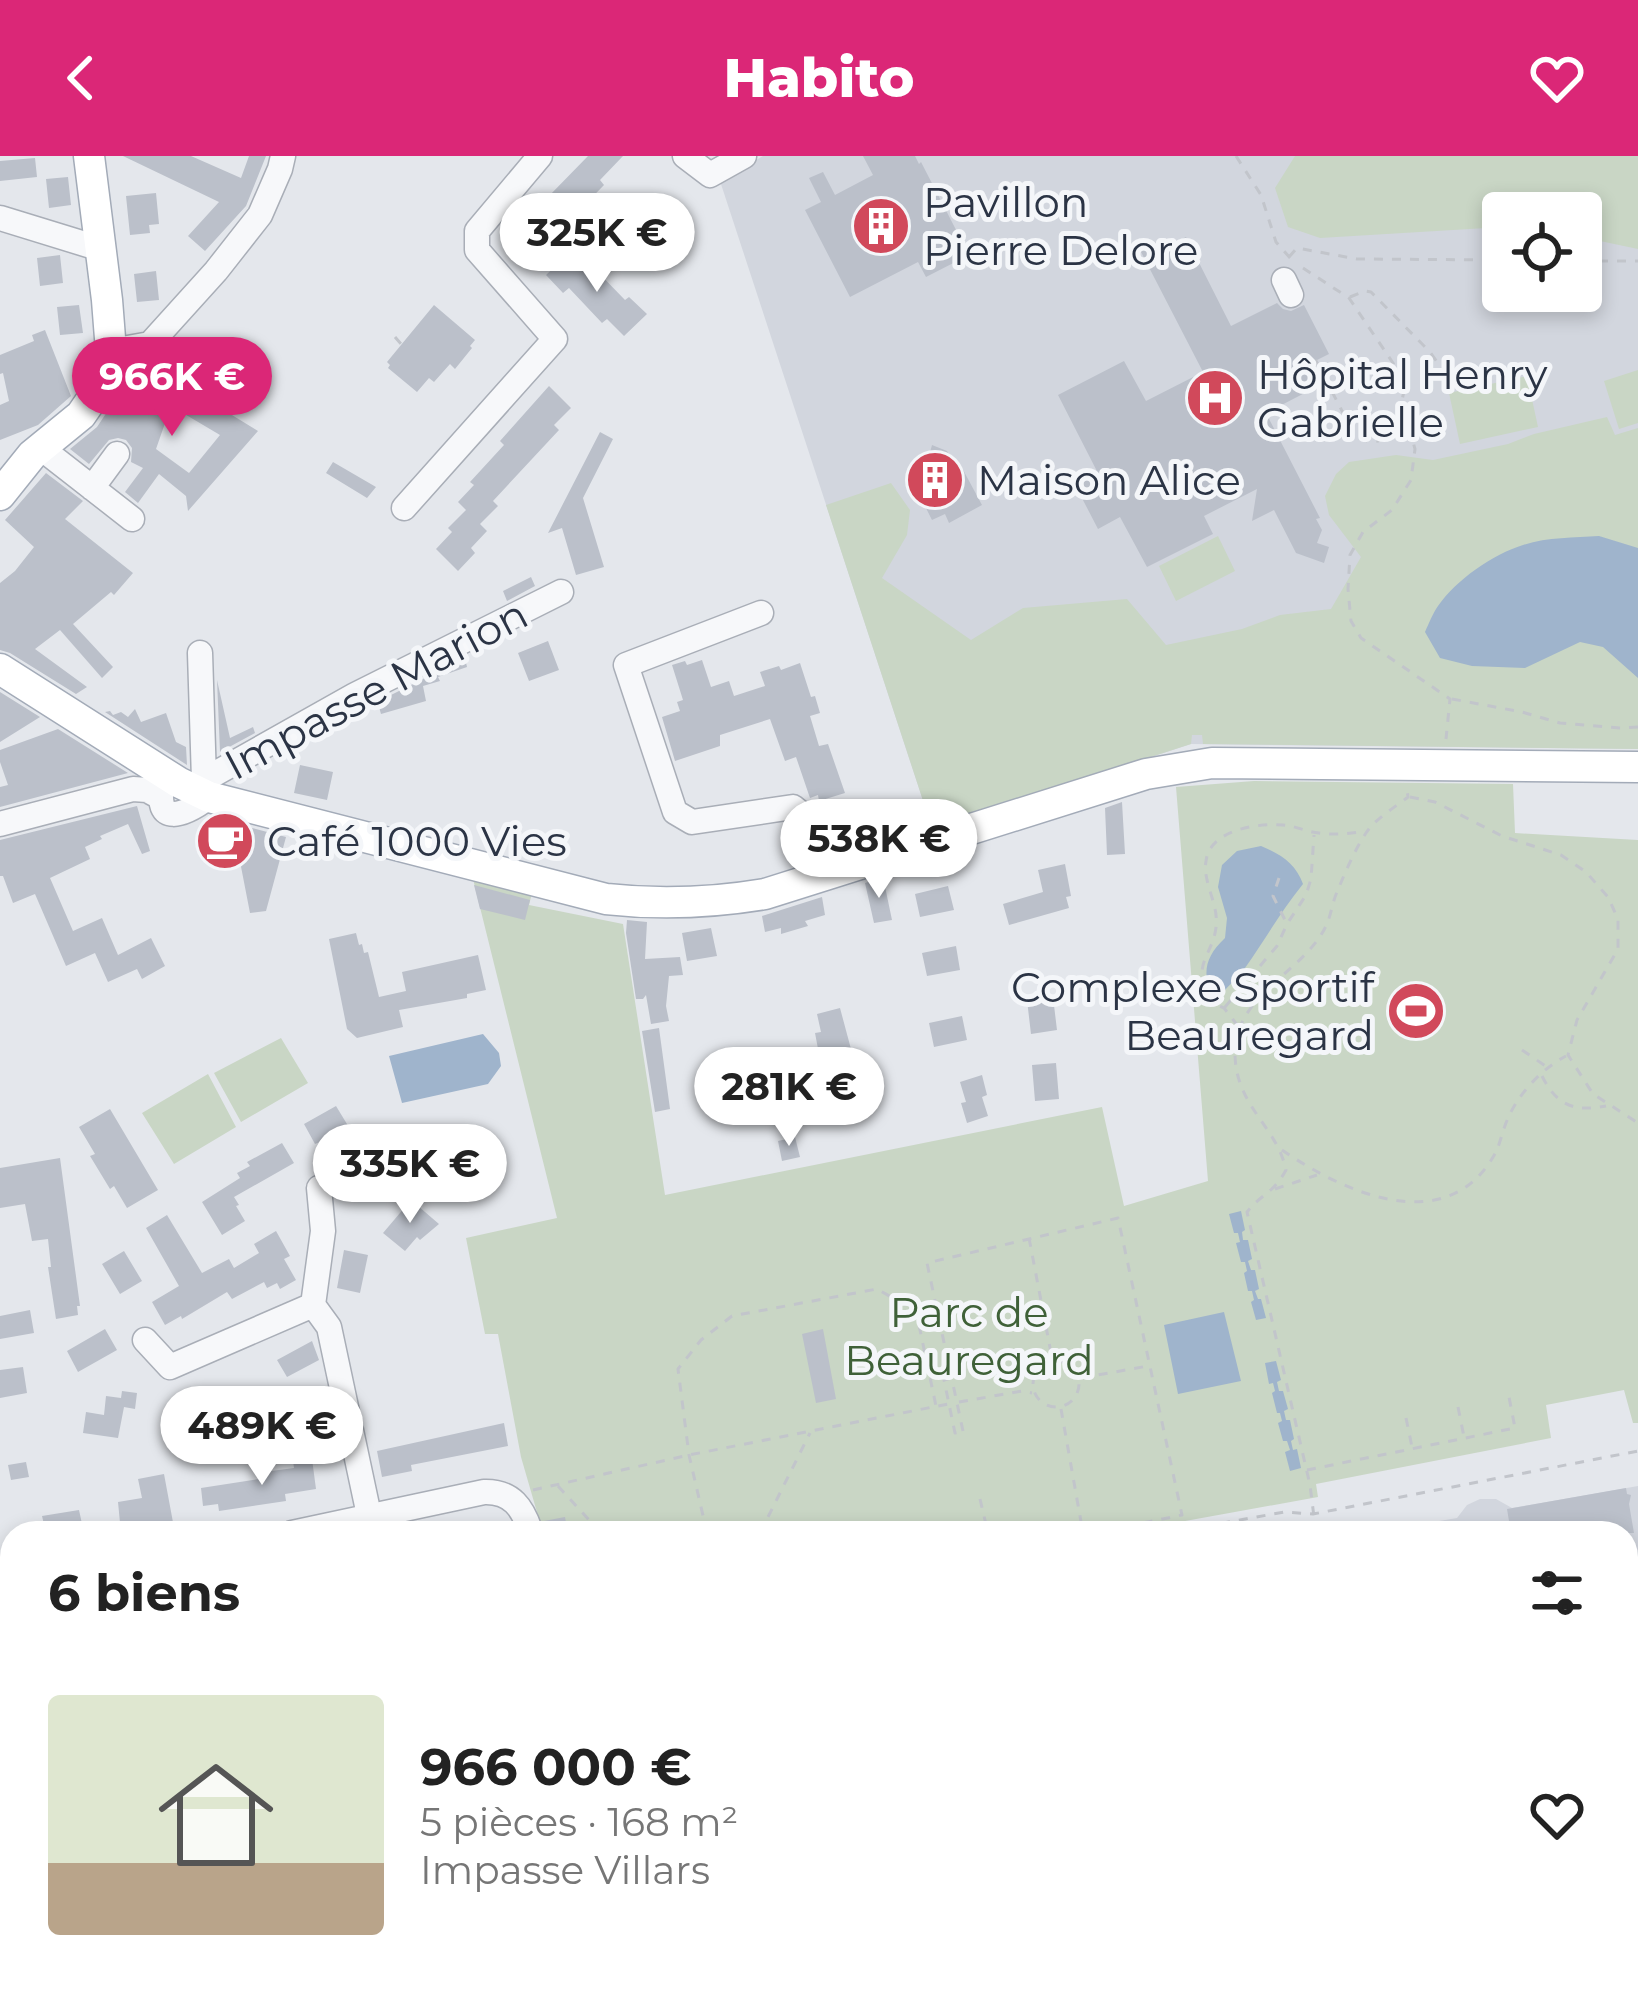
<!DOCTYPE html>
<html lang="fr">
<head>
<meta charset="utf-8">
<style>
  :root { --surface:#fff; --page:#f6f6f6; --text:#222; --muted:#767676; --accent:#db2777 }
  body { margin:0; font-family:Montserrat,sans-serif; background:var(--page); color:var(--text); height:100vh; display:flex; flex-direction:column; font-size:45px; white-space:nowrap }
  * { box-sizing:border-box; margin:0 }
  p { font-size:39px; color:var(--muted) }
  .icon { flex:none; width:66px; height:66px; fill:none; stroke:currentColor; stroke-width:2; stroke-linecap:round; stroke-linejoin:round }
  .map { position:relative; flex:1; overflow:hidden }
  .details { position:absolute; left:0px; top:1365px; width:1638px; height:471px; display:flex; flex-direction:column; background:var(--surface); border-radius:36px 36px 0 0; box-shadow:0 6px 18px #0003 }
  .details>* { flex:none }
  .tools { position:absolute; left:1482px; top:36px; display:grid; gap:24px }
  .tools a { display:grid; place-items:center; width:120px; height:120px; border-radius:12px; background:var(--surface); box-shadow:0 6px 18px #0003; font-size:60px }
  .price { position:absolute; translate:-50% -102px; padding:0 27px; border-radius:42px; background:#fff; color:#222; font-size:39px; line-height:78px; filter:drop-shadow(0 3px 6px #0008) }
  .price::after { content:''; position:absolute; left:50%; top:72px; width:36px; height:27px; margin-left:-18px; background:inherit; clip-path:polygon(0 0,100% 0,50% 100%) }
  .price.current { background:var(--accent); color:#fff }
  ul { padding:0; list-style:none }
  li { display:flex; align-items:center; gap:36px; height:300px; padding:0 48px }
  li span { display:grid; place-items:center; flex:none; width:336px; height:240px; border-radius:12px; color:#555 }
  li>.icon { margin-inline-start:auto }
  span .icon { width:144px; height:144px; fill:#fffc; stroke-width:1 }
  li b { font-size:51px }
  h2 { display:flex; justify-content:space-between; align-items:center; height:144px; padding:0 48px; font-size:51px }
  header { display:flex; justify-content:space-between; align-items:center; height:156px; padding:0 48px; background:var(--accent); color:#fff; font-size:54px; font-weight:800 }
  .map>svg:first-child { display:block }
  .built { fill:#d2d6de; fill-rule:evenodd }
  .green { fill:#c9d6c5 }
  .water { fill:#9fb4cc }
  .building { fill:#bbc0ca; fill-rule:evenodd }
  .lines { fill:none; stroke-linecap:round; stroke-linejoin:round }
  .minor-casing { stroke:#a9aeb7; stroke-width:27 }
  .major-casing { stroke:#a3abb8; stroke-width:33 }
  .path { stroke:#c2c5cb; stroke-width:3; stroke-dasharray:9 9; stroke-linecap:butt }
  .minor { stroke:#f7f8fa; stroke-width:24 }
  .major { stroke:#fff; stroke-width:30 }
  .labels { text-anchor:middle; stroke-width:10; stroke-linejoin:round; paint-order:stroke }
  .poi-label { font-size:42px; fill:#2b3445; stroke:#f4f6f9; text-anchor:start }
  .street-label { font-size:42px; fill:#2b3445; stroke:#f4f6f9 }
  .park-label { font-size:42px; fill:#3f6138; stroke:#f4f6f9 }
</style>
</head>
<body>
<header><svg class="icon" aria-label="back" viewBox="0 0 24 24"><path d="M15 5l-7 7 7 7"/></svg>Habito<svg class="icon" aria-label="heart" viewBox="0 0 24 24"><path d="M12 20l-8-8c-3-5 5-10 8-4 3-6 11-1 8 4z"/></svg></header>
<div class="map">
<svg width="1638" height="1835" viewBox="0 0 1638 1835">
  <rect width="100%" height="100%" fill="#e4e7ec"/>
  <!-- built -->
  <path class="built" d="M763,0H1638V593L1191,588L932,672L720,25ZM1503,57H1581V135H1503Z
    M1638,1330V1541L1626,1543V1377H1387L1391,1373L1457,1362L1467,1349L1480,1343H1496L1512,1352Z"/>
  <!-- green -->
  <path class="green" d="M1295,0H1638V93L1581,81V57H1503V71L1320,82L1288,71L1275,32Z
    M1638,214V267L1619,273L1604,225Z
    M1527,220L1538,271L1460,288L1449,237Z
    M1607,261L1615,279L1638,272V593L1203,588L1202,579H1192L1191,588L932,672L826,349L891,327L910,354L907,379L882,422L971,484L1023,452L1127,443L1166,489L1242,473L1280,459L1331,453L1361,401L1329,359L1325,340L1336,318L1349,306L1396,299L1433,304L1508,288L1534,278Z
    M1218,380L1235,415L1176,445L1159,410Z
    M1254,625L1513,628L1515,677L1638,684V1267H1633L1624,1234L1546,1249L1551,1282L1316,1328L1318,1341L1119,1377H543L521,1301L498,1178H485L466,1082L557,1062L473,723L532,737L529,749L623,768L665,1039L1102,951L1124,1050L1208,1025L1176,631Z
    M281,882L308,927L241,966L214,917Z
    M208,918L236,971L174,1008L142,957Z"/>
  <!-- water -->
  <path class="water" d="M1599,380L1638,392V522L1603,491L1580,486L1525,512L1472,510L1440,502L1425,476C1429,467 1433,457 1438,450C1456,424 1493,398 1523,389C1547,381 1574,382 1599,380Z
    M1261,690C1281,698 1296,708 1303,728C1281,755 1265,784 1245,812C1237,823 1226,831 1218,843L1212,842C1202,816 1205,801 1225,782L1227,762L1218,731L1222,709L1237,695Z
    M483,878L499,897L501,910L488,928L402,947L389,900Z
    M1241,1055L1245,1074L1242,1076L1243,1084H1248L1252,1103L1248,1105L1251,1114H1255L1259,1133L1255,1135L1258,1143H1261L1266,1162L1256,1164L1251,1146L1254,1144L1252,1135H1248L1244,1117L1247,1115L1245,1106H1241L1236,1087L1240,1086L1238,1077H1234L1229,1058Z
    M1224,1156L1241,1225L1178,1238L1164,1169Z
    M1276,1205L1281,1224L1277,1226L1279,1235H1283L1288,1253L1284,1255L1286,1264H1290L1294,1283L1291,1285L1293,1294L1297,1293L1301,1312L1290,1315L1285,1296L1290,1294L1287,1285H1283L1278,1267L1282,1265L1280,1257H1277L1272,1237L1275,1235L1273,1227L1269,1228L1265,1207Z"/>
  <!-- building -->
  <path class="building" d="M123,0H191L241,22L249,0H266L246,50L205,95L188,80L219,46Z
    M588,0H623L600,24L604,29L570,64L573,67L556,84L534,62L551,45L548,41Z
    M863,0H915L919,8L921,6L969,99L926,121L918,106L850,141L805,54L821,46L809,22L823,16L835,39L873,19Z
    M35,2L37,21L0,25V5Z
    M68,21L71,49L49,52L46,23Z
    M156,37L159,68L149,69L150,77L130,79L126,40Z
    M1186,81L1231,170L1277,147L1283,153L1291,155L1304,149L1329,198L1313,206L1324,227L1266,257L1320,362L1316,363L1322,374L1317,387L1329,391L1324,407L1296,397L1274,354L1252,365L1257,333L1204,360L1213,378L1147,411L1120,361L1098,373L1071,321L1103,327L1058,239L1124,205L1146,245L1203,216L1140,94L1157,86L1161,94Z
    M568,98L585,115L591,109L625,144L629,141L647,158L624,180L607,163L602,167L569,132L563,137L546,119Z
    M60,99L63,127L40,130L37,102Z
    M156,115L159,144L137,146L134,118Z
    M79,149L83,177L60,179L57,151Z
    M434,149L475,184L470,190L472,192L455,213L450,208L434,226L429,222L417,236L388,212L390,209L387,206Z
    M45,174L71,240L38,269L0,284V249L9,245L3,217L0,218V199L34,185L32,179Z
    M160,215L258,275L188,355L186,340L159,318L138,347L125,336L143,312L131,306L132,292L126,284L118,282L109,284L89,308L70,293L97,271L117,241L142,259L151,228ZM171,250L220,279L189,317L156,293Z
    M549,230L571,252L554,269L559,274L493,345L498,350L480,368L487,375L471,392L475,397L458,415L436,393L452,376L448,372L466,354L458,346L474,329L470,326L504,289L500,285Z
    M600,276L613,283L583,342L604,411L576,419L562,372L548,377Z
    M932,289L947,295L956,312L961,310L982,349L949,367L945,358L932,364L908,316L927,307Z
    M333,306L376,331L367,342L326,317Z
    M46,317L83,345L65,363L133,417L114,439L111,436L73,468L113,511L102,522L60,474L35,493L87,531L76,538L10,497L0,494V427L15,415L34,391L5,364Z
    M531,421L535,430L507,445L503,435Z
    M548,485L559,514L529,525L518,497Z
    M465,502L467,511L438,521L440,525L423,530L426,545L381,558L379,551L372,553L371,549Z
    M702,504L711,531L729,525L734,540L765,530L760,516L779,510L781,514L800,507L811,541L815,540L820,557L810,560L819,590L828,588L845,637L819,645L818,639L810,642L796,601L785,605L770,563L720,579V590L675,605L662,561L680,555L677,546L683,544L672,509L685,505L687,509Z
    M217,524L230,582L253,571L255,577L220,596Z
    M0,536L40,561L0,586Z
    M135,553L141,566L166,557L176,586L186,591L187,609L105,556L110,555L113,559L121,556L128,561Z
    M58,573L128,617L0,651V631L8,629L0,606V594Z
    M300,609L333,616L327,644L294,637Z
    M1122,646L1125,698L1107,699L1105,652Z
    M137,650L150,695L142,698L128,668L100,680L102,683L85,691L90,703L50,722L73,775L102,762L118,799L151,782L165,810L142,823L137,813L108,826L95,797L66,810L35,738L13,747L3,720H0V684Z
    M210,661L286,681L266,755L250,757L237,690L216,693Z
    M1065,708L1071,740L1066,741L1069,752L1009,769L1003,748L1043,736L1038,714Z
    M883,721L892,764L874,767L865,727Z
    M474,729L530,744L525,764L480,753Z
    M948,730L954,754L920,761L915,738Z
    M822,741L825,759L805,765L808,770L781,778V772L765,776L762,760Z
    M627,764L647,766L645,803L680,801L683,819L669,820L666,850L669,865L651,868L646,839L643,843H636L626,777Z
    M711,772L717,800L687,805L682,777Z
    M356,777L359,789L362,788L364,797L368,796L379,841L406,835L402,816L478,799L486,834L467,838V842L399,854L403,871L357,882L347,873L329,783Z
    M956,790L960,814L927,820L922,797Z
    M1053,841L1057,874L1031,878L1027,844Z
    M840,852L851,893L819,898L815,877L821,876L817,858Z
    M962,860L967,884L934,891L929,867Z
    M659,872L670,953L655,956L642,875Z
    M1056,907L1059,943L1035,945L1032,909Z
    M982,919L987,939L982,941L988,960L967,967L961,947L966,946L960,926Z
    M336,950L350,973L315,988L304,968Z
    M110,953L158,1034L127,1052L114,1030L110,1033L90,1000L95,998L79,971Z
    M795,981L800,1001L782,1005L778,985Z
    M282,987L294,1007L234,1041L239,1049L236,1050L245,1065L222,1079L202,1046L240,1022L237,1017L250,1010L247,1006Z
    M366,998L380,1024L377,1026L382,1034L369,1042L352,1006Z
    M60,1002L80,1150H77L78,1159L56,1163L48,1111H51L48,1083L32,1085L25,1048L0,1052V1012Z
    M411,1044L439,1068L420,1084L417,1081L405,1095L383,1077Z
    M167,1059L202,1117L229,1103L234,1112L259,1097L254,1088L276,1075L290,1100L284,1103L296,1124L280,1133L277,1127L267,1132L264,1126L232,1143L227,1136L182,1163L181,1160L165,1169L152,1146L179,1130L146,1072Z
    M344,1094L368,1099L360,1137L337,1132Z
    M124,1095L142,1125L120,1138L102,1108Z
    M30,1154L34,1177L0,1183V1160Z
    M105,1173L117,1194L78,1216L67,1195Z
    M823,1173L836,1243L816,1247L802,1178Z
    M312,1185L319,1204L287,1221L277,1204Z
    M23,1211L27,1237L0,1242V1214Z
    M209,1232L217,1252L190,1262L182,1241Z
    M122,1235L137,1237L135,1253L124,1251L118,1282L83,1277L86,1256L104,1259L106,1240L121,1242Z
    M504,1267L508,1290L411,1309L412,1315L382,1321L377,1295Z
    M312,1303L316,1333L285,1338L286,1345L219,1355L218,1348L203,1350L201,1332L265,1322L264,1316L294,1312L293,1305Z
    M26,1306L29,1321L11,1324L8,1309Z
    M164,1318L175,1377H121L118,1346L142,1342L138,1323Z
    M1626,1332L1627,1338L1631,1339L1629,1348L1634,1377H1511L1507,1353Z
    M79,1354L84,1377H46L42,1360Z
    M565,1361L568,1377H547L544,1365Z"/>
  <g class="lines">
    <!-- minor casing -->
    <g class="minor-casing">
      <path id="minor" d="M685,0L710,19L744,0
        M0,62L101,93
        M1284,124L1291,139
        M111,195L150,188L216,115L260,59L280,13L283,0
        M41,292L132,363
        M92,332L117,298
        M404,352L555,183L477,94V75L540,0
        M761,457L626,509L675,656L692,666L793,651L808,663L824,720
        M200,497L204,624
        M163,626C153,673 185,659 209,641
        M195,636L204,624L355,539L561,436
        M0,668L133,633L147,634L160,641
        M313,1149L323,1075L319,1032
        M145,1184L170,1211L313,1149L329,1171L369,1359
        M292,1377L484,1336C512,1335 523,1352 531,1377
        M0,1434L12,1432
        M1626,1506L1638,1502
        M1626,1598L1638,1595
        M774,1824L789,1835
        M1165,1824L1167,1835"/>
    </g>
    <!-- major casing -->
    <g class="major-casing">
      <path id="major" d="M0,339L32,299L81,259L103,227L111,195L107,144L89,0
        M0,513L178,626L209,641L606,743C660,749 711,747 765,738L1146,618L1212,607L1638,611
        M1626,1569L1638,1567
        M399,1835L430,1824"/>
    </g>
    <!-- path -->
    <path class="path" d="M1236,0L1261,39L1276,86L1291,103
      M1289,101L1297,92L1357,103L1503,104
      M1581,105H1638
      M1303,112L1349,142L1393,207L1405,230L1398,264L1387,278L1378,285L1369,286L1354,278L1314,201
      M1350,141L1365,135L1371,136L1430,196L1454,230
      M395,181L401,188
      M1404,254L1415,293L1411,324L1392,354L1363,376L1350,399L1348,433L1351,465L1361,482L1450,543L1446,583
      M1452,543L1522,556L1560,567L1620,572L1638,571
      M1410,641L1435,646L1502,680L1561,699L1586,716L1608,741L1618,763V793L1577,864L1568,899L1593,938L1638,967
      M1279,722L1273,740L1285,764
      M1225,851L1277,790L1287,768L1306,739L1311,723L1314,679
      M1238,870L1224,852L1210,846C1187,804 1220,797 1216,759C1214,741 1203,723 1206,705C1210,673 1259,667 1283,669C1296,670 1307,676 1319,677C1335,679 1350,678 1365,675
      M1522,894L1547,911
      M1542,920C1557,950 1574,956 1606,950
      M1282,994C1343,1036 1448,1085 1496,996C1501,985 1503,972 1509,960C1520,936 1543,912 1566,900
      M1275,1033L1317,1019
      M1029,1082L1052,1202
      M1033 1228a23 23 0 1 1 46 0a23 23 0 1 1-46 0Z
      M951,1222L944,1224L955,1277L961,1276
      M1081,1222L1148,1210
      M959,1246L1022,1235L1032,1237
      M1458,1251L1464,1281
      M1061,1253L1083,1377
      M1406,1262L1412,1291
      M963,1275L927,1107L1118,1062L1182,1359L1093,1377
      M1307,1314L1515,1272L1509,1241
      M558,1330L601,1377
      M533,1334L689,1299L948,1248
      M980,1343L988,1377
      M707,1377L689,1299L678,1213L701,1184L732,1160L877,1133L916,1155L936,1250
      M760,1377L810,1277
      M920,1377L925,1375
      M1168,1377L1284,1356L1313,1358L1638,1295
      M1316,1377L1310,1329L1247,1056C1262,1037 1273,1038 1286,1014C1277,970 1235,950 1235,897C1235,839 1302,817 1325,772C1331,761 1332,747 1337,736C1345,717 1354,695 1366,677C1375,663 1394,652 1408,641L1407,633
      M337,1835L375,1824"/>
    <!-- minor -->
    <use href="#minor" class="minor"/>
    <!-- major -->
    <use href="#major" class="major"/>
  </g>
  <!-- icons -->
  <defs>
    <g id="building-disc" transform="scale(3)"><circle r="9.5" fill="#d1495b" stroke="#f4f6f9"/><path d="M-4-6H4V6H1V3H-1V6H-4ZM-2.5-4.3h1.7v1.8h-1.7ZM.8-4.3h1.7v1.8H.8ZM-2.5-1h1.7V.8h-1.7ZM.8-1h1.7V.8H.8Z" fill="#fff"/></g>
    <g id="hospital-disc" transform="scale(3)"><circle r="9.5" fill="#d1495b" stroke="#f4f6f9"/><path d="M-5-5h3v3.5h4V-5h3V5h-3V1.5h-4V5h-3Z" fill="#fff"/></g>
    <g id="cafe-disc" transform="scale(3)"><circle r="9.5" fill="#d1495b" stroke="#f4f6f9"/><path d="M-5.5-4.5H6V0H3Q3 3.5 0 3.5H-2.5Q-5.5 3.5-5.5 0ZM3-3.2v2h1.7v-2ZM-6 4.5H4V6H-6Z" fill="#fff"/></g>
    <g id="stadium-disc" transform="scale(3)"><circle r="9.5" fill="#d1495b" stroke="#f4f6f9"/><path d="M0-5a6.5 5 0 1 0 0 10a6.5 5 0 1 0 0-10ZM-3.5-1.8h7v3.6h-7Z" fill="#fff"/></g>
  </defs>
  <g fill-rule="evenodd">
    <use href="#building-disc" x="881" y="70"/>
    <use href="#hospital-disc" x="1215" y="242"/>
    <use href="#building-disc" x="935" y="324"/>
    <use href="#cafe-disc" x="225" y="685"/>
    <use href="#stadium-disc" x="1416" y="855"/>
  </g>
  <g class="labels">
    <!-- poi labels -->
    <g class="poi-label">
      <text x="923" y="61">Pavillon<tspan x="923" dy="48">Pierre Delore</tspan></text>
      <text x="1257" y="233">Hôpital Henry<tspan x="1257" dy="48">Gabrielle</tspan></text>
      <text x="977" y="339">Maison Alice</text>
      <text x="267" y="700">Café 1000 Vies</text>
      <text x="1374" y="846" text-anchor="end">Complexe Sportif<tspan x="1374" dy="48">Beauregard</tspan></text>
    </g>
    <!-- street labels -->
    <g class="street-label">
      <text transform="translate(376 533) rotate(-28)" y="15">Impasse Marion</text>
    </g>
    <!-- park labels -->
    <g class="park-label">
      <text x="969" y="1171">Parc de<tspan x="969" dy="48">Beauregard</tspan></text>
    </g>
  </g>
</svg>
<div class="tools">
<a><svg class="icon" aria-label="locate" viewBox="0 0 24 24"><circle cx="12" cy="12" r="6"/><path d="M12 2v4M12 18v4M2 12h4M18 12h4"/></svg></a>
</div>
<b class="price" style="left:597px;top:139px">325K €</b>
<b class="price current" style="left:172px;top:283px">966K €</b>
<b class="price" style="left:879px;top:745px">538K €</b>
<b class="price" style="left:789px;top:993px">281K €</b>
<b class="price" style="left:410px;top:1070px">335K €</b>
<b class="price" style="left:262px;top:1332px">489K €</b>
<section class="details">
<h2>6 biens<svg class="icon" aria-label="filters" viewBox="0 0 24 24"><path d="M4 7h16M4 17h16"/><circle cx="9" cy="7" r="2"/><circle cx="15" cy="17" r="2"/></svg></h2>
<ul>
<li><span style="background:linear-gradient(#dfe7d0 70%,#b9a48a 0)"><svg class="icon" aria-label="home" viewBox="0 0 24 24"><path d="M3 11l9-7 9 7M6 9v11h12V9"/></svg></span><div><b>966 000 €</b><p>5 pièces · 168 m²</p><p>Impasse Villars</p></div><svg class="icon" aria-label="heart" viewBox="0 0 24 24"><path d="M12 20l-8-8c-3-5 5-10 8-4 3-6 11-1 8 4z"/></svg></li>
</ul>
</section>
</div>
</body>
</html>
